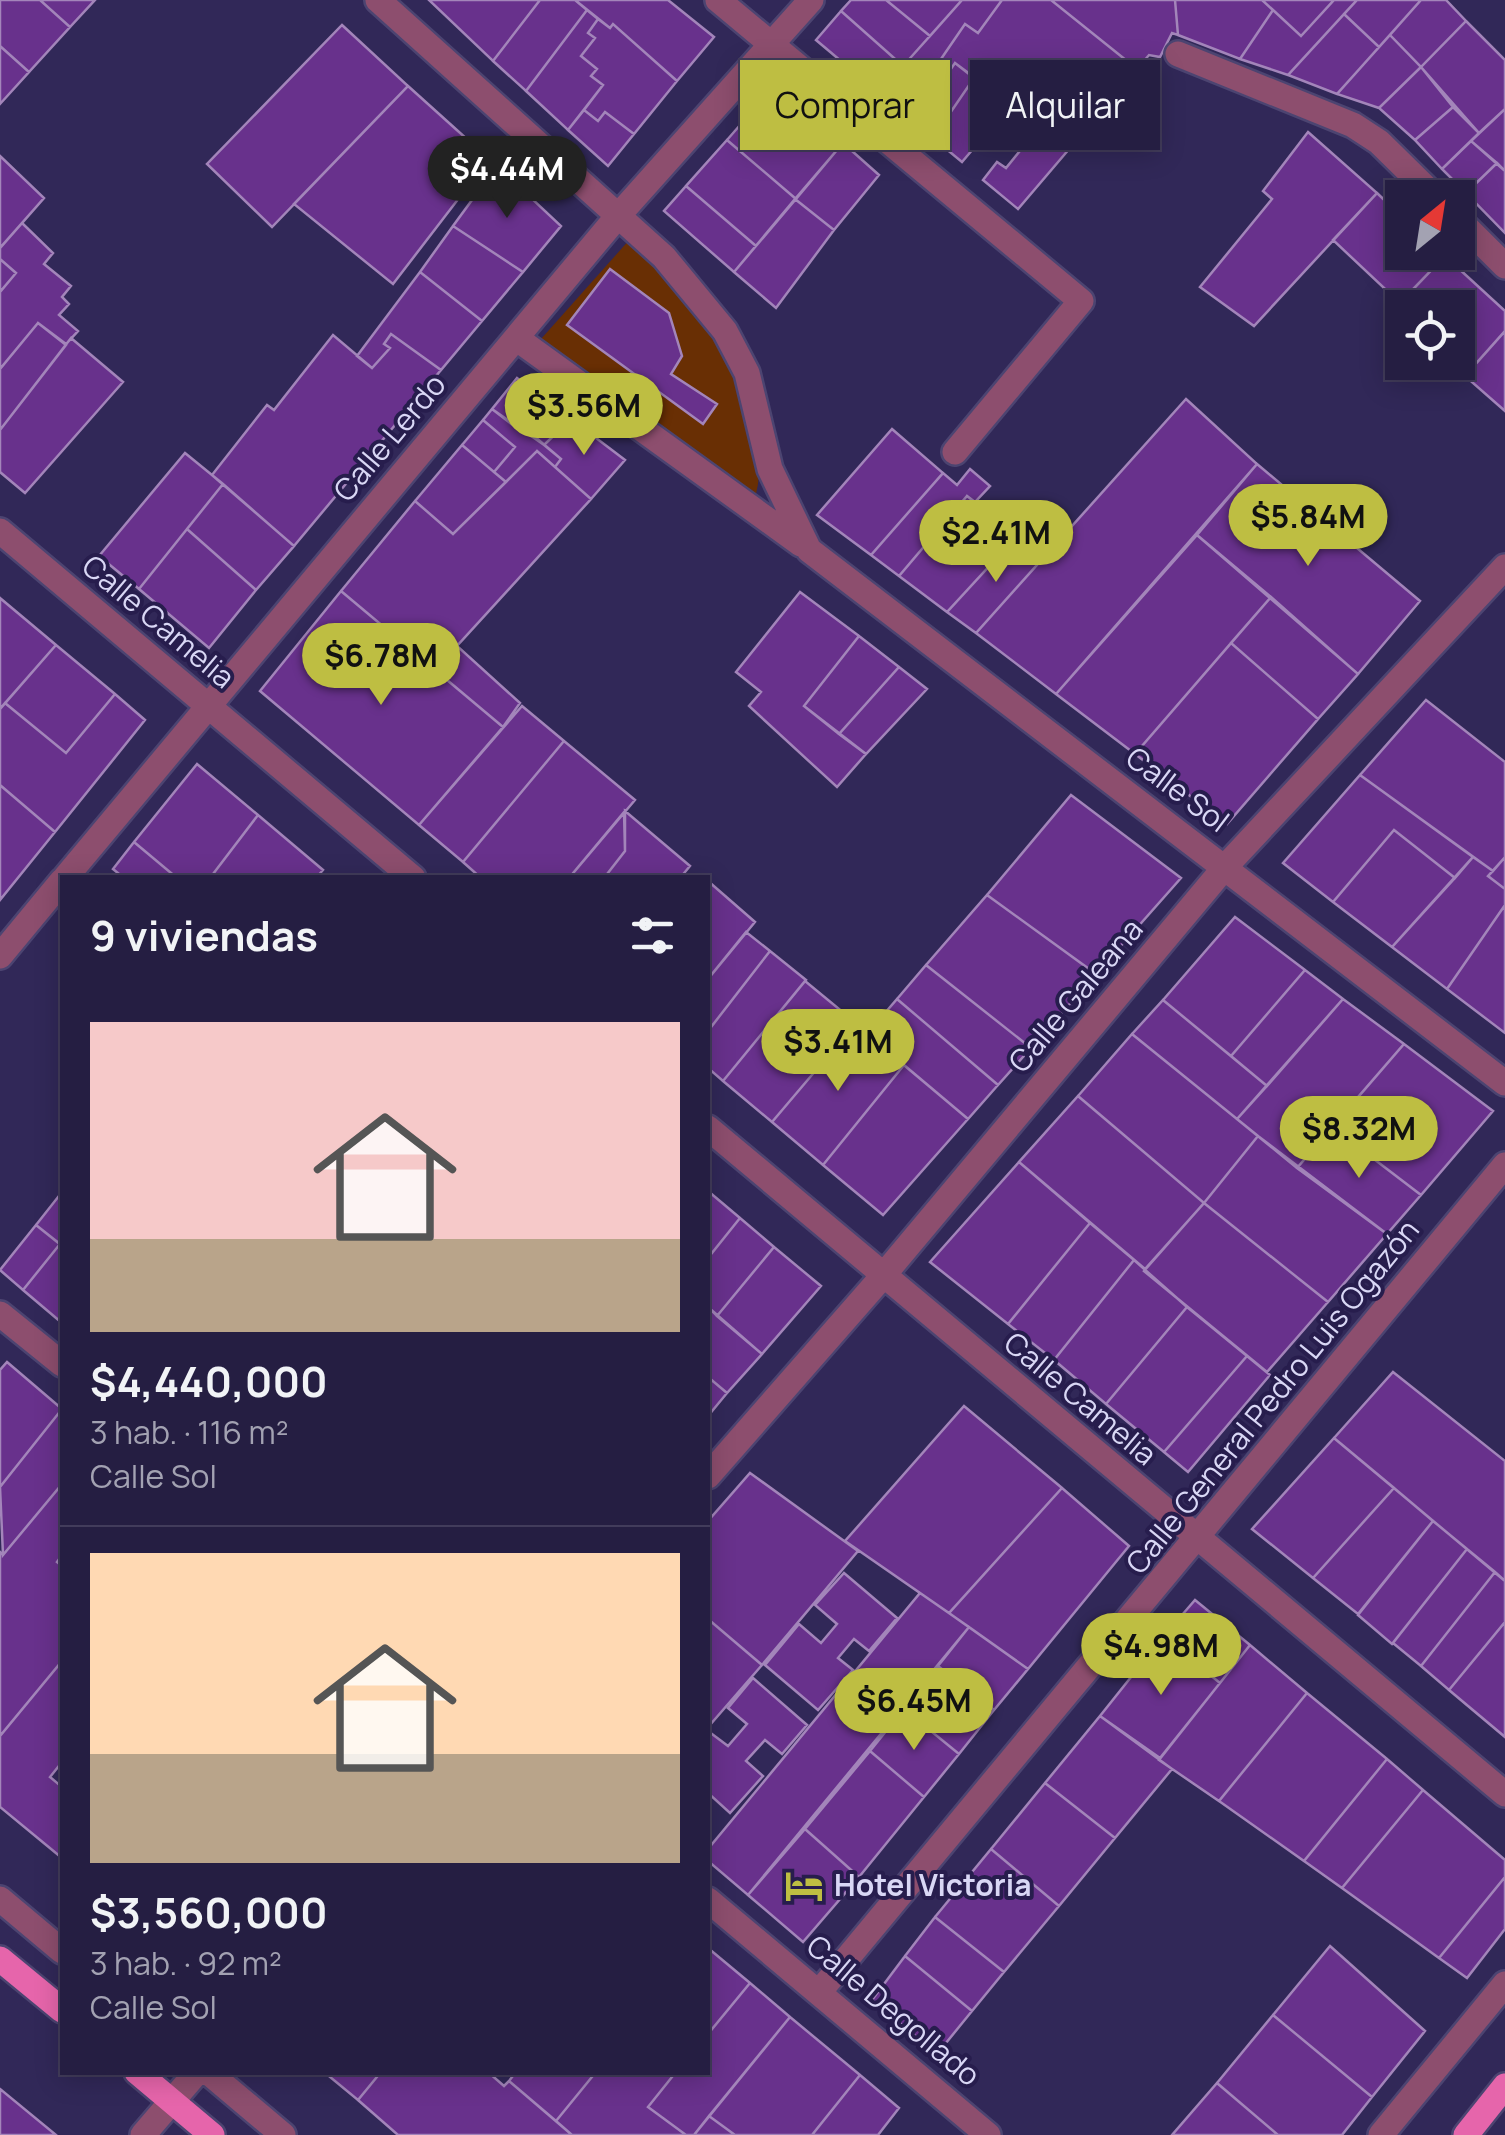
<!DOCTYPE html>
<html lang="es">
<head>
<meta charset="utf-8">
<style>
  :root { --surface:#251e42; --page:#2d2749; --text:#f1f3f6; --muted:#a3a2b2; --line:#423c5b; --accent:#bebe42 }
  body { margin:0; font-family:Manrope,sans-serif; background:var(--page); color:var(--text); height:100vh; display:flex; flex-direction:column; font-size:38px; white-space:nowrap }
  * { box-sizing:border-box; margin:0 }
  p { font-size:32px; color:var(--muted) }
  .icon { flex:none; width:55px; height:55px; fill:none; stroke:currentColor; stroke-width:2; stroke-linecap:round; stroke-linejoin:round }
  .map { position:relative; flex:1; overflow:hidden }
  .details { position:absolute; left:60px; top:875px; width:650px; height:1200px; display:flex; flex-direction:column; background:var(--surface); border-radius:0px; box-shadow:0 5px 25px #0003,0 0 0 2px var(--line) }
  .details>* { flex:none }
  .guide { position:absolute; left:740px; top:60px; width:615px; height:90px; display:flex; gap:20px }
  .needle { width:65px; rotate:30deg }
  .buttons { position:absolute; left:1385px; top:180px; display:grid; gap:20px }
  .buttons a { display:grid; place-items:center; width:90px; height:90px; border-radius:0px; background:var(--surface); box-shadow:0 5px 25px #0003,0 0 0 2px var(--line); font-size:50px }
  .price { position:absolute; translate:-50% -85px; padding:0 22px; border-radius:35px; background:var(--accent); color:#111; font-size:32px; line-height:65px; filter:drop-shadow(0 2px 5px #0008) }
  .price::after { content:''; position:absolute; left:50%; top:60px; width:30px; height:22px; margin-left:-15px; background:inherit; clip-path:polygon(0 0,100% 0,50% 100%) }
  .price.on { background:#222; color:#fff }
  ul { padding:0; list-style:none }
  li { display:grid; align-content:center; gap:20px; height:530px; padding:0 30px }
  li+li { border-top:2px solid var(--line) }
  li span { display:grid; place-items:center; height:310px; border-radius:0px; color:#555 }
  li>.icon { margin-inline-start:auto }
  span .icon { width:180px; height:180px; fill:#fffc; stroke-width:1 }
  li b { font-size:42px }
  h2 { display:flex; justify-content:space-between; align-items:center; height:120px; padding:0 30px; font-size:42px }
  .pill { padding:0 35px; border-radius:0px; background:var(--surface); box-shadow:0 5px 25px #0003,0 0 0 2px var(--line); font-size:35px; line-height:90px }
  .pill.on { background:var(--accent); color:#111 }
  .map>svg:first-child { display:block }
  .green { fill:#692f04 }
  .building { fill:#68318c; stroke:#a385ba; stroke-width:2.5 }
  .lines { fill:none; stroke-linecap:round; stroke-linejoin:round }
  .minor-casing { stroke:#4c4471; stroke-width:30 }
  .major-casing { stroke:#4c4471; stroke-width:30 }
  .minor { stroke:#8d4e6e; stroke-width:25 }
  .major { stroke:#e665ab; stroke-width:25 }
  .labels { text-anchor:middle; stroke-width:8; stroke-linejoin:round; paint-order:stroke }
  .street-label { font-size:30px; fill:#d9d7f5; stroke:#271d4d }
  .poi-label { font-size:30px; font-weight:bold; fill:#d9d7f5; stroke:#271d4d; text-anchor:start }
</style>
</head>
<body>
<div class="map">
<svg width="1505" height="2135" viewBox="0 0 1505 2135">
  <rect width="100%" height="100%" fill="#312858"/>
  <!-- green -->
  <path class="green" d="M631,238C650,255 671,272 689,291C727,334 775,444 754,500L541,339Z"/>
  <!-- building -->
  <path class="building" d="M0,0H40L70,27L29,72L0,46Z
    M40,0H95L70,27Z
    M429,0H540L493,61Z
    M540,0H575L587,10L526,91L493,61Z
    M575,0H668L714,37L677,81L613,24L610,28Z
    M851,0H886L930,36L903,66L841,11Z
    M886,0H962L930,36Z
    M962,0H1002L978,33L965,24L904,113L879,93Z
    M1002,0H1051L1137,69L1070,148L955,63L914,122L904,113L965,24L978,33Z
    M1051,0H1175L1178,35L1172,33L1160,57L1149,55L1137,69Z
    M1175,0H1262L1273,10L1240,59L1178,35Z
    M1262,0H1334L1301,36Z
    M1334,0H1357L1288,75L1240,59L1273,10L1301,36Z
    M1357,0H1421L1379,47L1344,14Z
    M1421,0H1446L1466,21L1421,67L1390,35Z
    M587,10L598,19L588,33L595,38L581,56L597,69L591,76L603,85L568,130L526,91Z
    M841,11L903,66L879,93L816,40Z
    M1344,14L1379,47L1337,94L1288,75Z
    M598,19L610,28L613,24L677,81L634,134L605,112L598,121L584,110L603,85L591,76L597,69L581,56L595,38L588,33Z
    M1466,21L1505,60V109L1479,133L1421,67Z
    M342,25L408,86L272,227L207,164Z
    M1390,35L1421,67L1379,108L1337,94Z
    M0,46L29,72L0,104Z
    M955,63L974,78L933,138L914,122Z
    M1421,67L1453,107L1415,140L1379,108Z
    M974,78L1011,104L962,162L933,138Z
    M776,84L843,143L796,199L727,140Z
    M408,86L489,159L393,284L294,204Z
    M1453,107L1479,133L1442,169L1415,140Z
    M1505,109V171L1471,141Z
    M584,110L598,121L605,112L634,134L608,166L568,130Z
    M1040,126L1070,148L1018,209L983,180L997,162L1006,168Z
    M1308,132L1377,193L1254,326L1200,287L1272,199L1263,191Z
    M727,140L796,199L756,246L686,186Z
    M1471,141L1497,163L1466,193L1442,169Z
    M843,143L879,175L834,230L795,199Z
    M0,156L44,198L0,248Z
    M1497,163L1505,171V233L1466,193Z
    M497,166L561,226L523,272L453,226Z
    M686,186L756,246L734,272L664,211Z
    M1377,193L1402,217V252L1445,256L1400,303L1333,240Z
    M795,199L834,230L776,308L734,272Z
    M22,223L53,253L44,264L71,286L62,297L69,304L59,315L78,331L66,344L38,323L0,369V292L16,273L0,259V248Z
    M453,226L523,272L482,321L420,272Z
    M1445,256L1505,311V331L1465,376L1449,362H1458V308H1402V321L1391,312Z
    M0,259L16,273L0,292Z
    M610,269L669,313L682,356L671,374L717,404L703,424L567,325Z
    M420,272L482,321L441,370L391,334L384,344L390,348L372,368L357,356Z
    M38,323L66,345L0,430V369Z
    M1505,331V411L1465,376Z
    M391,334L441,370L294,546L212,475L267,405L274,410L333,335L372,368L390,348L384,344Z
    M71,338L123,382L25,493L0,472V430Z
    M517,378L571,419L544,445L492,409Z
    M1186,399L1257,464L1056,694L976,633Z
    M492,409L523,433L526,429L561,459L555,467L537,451L506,482L494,472L515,447L483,420Z
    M571,419L625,460L591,499L555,467L561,459L544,445Z
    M483,420L515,447L494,472L462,445Z
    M892,429L943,473L871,555L817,515Z
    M462,445L506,482L453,534L415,501Z
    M537,451L591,499L457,646L520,703L503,727L341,591L415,501L453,534Z
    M185,453L223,484L139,589L99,556Z
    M1257,464L1420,601L1358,674L1197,535Z
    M970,469L990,486L975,502L967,496L899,576L871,555L943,473L957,485Z
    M223,484L294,546L256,590L187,529Z
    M967,496L1017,536L947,612L899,576Z
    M187,529L256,590L209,648L139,589Z
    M1197,535L1271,597L1135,754L1056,694Z
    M1017,536L1044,557L976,633L947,612Z
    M341,591L503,727L419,825L260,691Z
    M800,592L859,636L804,706L866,754L837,787L749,706L761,692L736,672Z
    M1271,597L1358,674L1318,719L1231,643Z
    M0,598L56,645L0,709Z
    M859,636L899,667L839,734L804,706Z
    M1231,643L1318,719L1227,824L1135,754Z
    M56,645L115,694L66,753L5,703Z
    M899,667L927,689L866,754L839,734Z
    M115,694L145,720L55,832L0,785V709L5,703L66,753Z
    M1426,700L1505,762V857L1493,871L1360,775Z
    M522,706L564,741L463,862L419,825Z
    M564,741L635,800L569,878H481L463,862Z
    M197,764L258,815L210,878H177L134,842Z
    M1360,775L1473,857L1455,878L1394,830L1333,902L1283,863Z
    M0,785L55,832L0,900Z
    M1071,795L1181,878L1096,974L987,895Z
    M625,811L690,866L680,878H604L625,851Z
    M624,812L625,851L604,878H569Z
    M258,815L323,870L316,878H210Z
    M1394,830L1455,878L1392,947L1333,902Z
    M134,842L177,878H124L113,869Z
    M1473,857L1493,871L1488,876L1505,889V905L1447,989L1392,947Z
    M1505,857V889L1488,876Z
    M708,881L755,922L708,979Z
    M987,895L1096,974L1031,1048L926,965Z
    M1505,905V1033L1447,989Z
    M1235,917L1305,970L1231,1056L1163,1000Z
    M746,932L770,951L708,1031V979Z
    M770,951L806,980L723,1081L708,1068V1031Z
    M926,965L1031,1048L998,1085L897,999Z
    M1305,970L1343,999L1267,1086L1231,1056Z
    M805,981L856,1023L772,1122L723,1081Z
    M897,999L998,1085L968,1119L867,1034Z
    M1343,999L1404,1044L1297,1168L1237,1119Z
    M1163,1000L1267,1086L1237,1119L1132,1034Z
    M856,1023L904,1065L823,1165L772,1122Z
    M1132,1034L1258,1136L1204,1203L1078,1096Z
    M1404,1044L1493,1111L1421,1195L1332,1127Z
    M904,1065L968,1119L883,1215L823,1165Z
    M1078,1096L1204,1203L1145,1269L1019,1162Z
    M1332,1127L1421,1195L1387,1234L1297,1168Z
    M1258,1136L1387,1234L1328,1302L1204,1203Z
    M1019,1162L1090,1223L1008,1324L930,1262Z
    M708,1191L740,1218L708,1258Z
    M62,1192V1246L36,1225Z
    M1204,1203L1328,1302L1267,1372L1144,1271Z
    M740,1218L774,1247L717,1316L708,1307V1258Z
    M1090,1223L1134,1260L1054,1360L1008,1324Z
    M36,1225L60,1244L23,1290L0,1270Z
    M60,1244L62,1246V1323L23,1290Z
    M774,1247L821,1286L762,1354L717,1316Z
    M1134,1260L1187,1307L1106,1404L1054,1360Z
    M708,1307L762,1354L727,1393L708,1377Z
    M1187,1307L1247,1356L1164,1452L1106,1404Z
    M1247,1356L1270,1375L1188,1472L1164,1452Z
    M7,1362L62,1409L0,1487V1370Z
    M1393,1372L1505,1461V1581L1334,1438Z
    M708,1377L727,1393L708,1416Z
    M964,1406L1062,1488L949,1613L845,1541Z
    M62,1409V1484L3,1555L0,1487Z
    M1334,1438L1394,1488L1313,1578L1252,1529Z
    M750,1473L858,1551L762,1665L708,1619V1521Z
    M62,1484V1555L57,1562L62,1566V1661L0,1736V1552L3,1555Z
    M1062,1488L1129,1546L1028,1669L949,1613Z
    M1394,1488L1433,1521L1358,1614L1313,1578Z
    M1433,1521L1467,1549L1392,1644L1358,1615Z
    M1467,1549L1495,1572L1421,1666L1393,1643Z
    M1495,1572L1505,1581V1622L1449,1690L1421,1666Z
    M844,1573L897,1618L869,1651L854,1639L838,1658L853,1670L818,1710L765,1665L799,1624L821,1643L837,1624L815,1605Z
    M920,1593L969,1627L748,1895L708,1861V1849Z
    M1195,1600L1250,1645L1220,1683L1163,1637Z
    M708,1619L762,1665L709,1726L708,1724Z
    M1505,1622V1737L1449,1690Z
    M969,1627L1028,1669L994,1710L938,1666Z
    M1163,1637L1220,1683L1160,1758L1100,1716Z
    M1250,1645L1307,1693L1219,1801L1159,1760Z
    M62,1661V1762L50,1777L62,1787V1858L0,1807V1736Z
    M938,1666L994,1710L959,1754L904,1709Z
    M753,1678L807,1725L782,1754L765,1740L746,1761L763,1776L730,1813L708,1793V1731L728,1746L747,1724L728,1708Z
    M1307,1693L1387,1759L1304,1861L1219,1801Z
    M904,1709L959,1754L924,1797L870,1751Z
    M1100,1716L1172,1769L1115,1838L1045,1783Z
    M870,1751L924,1797L859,1877L805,1829Z
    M1387,1759L1423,1790L1342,1888L1304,1861Z
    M1045,1783L1115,1838L1059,1906L991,1849Z
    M1423,1790L1505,1860V1877L1439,1958L1342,1888Z
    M805,1829L859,1877L803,1942L748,1895Z
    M991,1849L1059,1906L1004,1972L935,1917Z
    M1505,1877V1929L1467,1978L1439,1958Z
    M935,1917L1004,1972L972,2011L905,1956Z
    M1330,1946L1425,2031L1372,2097L1273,2015Z
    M708,1948L750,1983L708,2034Z
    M905,1956L972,2011L937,2054L872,2000Z
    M750,1983L790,2017L694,2135H686L648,2107L676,2072H708V2034Z
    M1273,2015L1372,2097L1342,2135H1278L1217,2083Z
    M790,2017L860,2075L812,2135H735L709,2116Z
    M324,2072H381L358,2100Z
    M381,2072H488L504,2086L509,2081L572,2135H398L358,2100Z
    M516,2072H596L556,2121L509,2081Z
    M596,2072H676L648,2107L686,2135H572L556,2121Z
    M860,2075L899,2108L878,2135H812Z
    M1217,2083L1278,2135H1172Z
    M0,2089L56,2135H0Z
    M709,2116L735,2135H694Z"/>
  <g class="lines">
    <!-- minor casing -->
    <g class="minor-casing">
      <path id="minor" d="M378,0L664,257L725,331L747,373L770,469L809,550L1505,1083
        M718,0L1081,301L955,452
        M1178,54L1353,125L1379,142L1436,198
        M1458,219L1505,266
        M516,338L801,544
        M0,531L413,878
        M65,878L617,217L811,0
        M0,956L62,881
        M708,1128L1505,1794
        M0,1314L62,1364
        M708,1476L882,1277L1225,867L1505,567
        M0,1899L62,1951
        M708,1900L988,2135
        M820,1991L1505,1165
        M208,2072L283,2135
        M143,2135L197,2072
        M1381,2135L1505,1984"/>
    </g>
    <!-- major casing -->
    <g class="major-casing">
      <path id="major" d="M0,1959L62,2010
        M137,2072L212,2135
        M1466,2135L1505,2086"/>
    </g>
    <!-- minor -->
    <use href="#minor" class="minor"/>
    <!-- major -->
    <use href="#major" class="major"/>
  </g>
  <!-- icons -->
  <defs>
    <g id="hotel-bare" transform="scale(3)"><path d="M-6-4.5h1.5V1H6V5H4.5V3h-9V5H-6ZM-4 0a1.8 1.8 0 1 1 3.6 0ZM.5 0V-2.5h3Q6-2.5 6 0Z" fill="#bebe42" stroke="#271d4d" stroke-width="2.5" paint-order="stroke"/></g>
  </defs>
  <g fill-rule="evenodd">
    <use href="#hotel-bare" x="804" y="1886"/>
  </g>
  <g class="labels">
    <!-- street labels -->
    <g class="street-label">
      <text transform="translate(390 438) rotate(-50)" y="10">Calle Lerdo</text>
      <text transform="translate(158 622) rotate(40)" y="10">Calle Camelia</text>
      <text transform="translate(1177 790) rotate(37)" y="10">Calle Sol</text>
      <text transform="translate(1076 996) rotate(-50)" y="10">Calle Galeana</text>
      <text transform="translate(1273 1397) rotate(-51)" y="10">Calle General Pedro Luis Ogazón</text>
      <text transform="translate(1080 1399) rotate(40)" y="10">Calle Camelia</text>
      <text transform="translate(893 2011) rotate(40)" y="10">Calle Degollado</text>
    </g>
    <!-- poi labels -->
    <g class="poi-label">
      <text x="834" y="1896">Hotel Victoria</text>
    </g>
  </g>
</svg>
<div class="buttons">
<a><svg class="needle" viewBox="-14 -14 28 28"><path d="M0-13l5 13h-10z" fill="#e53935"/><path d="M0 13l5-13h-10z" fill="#a3a2b2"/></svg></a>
<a><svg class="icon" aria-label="locate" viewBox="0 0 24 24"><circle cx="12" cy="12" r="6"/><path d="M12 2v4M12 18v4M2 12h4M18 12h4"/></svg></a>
</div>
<b class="price on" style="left:507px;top:221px">$4.44M</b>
<b class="price" style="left:584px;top:458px">$3.56M</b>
<b class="price" style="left:1308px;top:569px">$5.84M</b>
<b class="price" style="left:996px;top:585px">$2.41M</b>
<b class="price" style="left:381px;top:708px">$6.78M</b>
<b class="price" style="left:838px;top:1094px">$3.41M</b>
<b class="price" style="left:1359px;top:1181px">$8.32M</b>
<b class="price" style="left:1161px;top:1698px">$4.98M</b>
<b class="price" style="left:914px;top:1753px">$6.45M</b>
<div class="guide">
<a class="pill on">Comprar</a>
<a class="pill">Alquilar</a>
</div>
<section class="details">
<h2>9 viviendas<svg class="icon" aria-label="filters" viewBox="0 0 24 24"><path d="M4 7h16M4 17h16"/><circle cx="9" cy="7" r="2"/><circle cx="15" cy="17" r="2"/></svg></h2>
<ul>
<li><span style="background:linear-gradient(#f6c9c9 70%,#b9a48a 0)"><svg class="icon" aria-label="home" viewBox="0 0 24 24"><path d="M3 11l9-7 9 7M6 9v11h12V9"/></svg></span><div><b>$4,440,000</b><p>3 hab. · 116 m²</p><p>Calle Sol</p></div></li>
<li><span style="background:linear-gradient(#ffd9b3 65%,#b9a48a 0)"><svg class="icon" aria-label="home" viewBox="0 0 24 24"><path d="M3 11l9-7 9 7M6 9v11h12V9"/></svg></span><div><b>$3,560,000</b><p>3 hab. · 92 m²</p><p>Calle Sol</p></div></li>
</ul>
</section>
</div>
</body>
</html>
